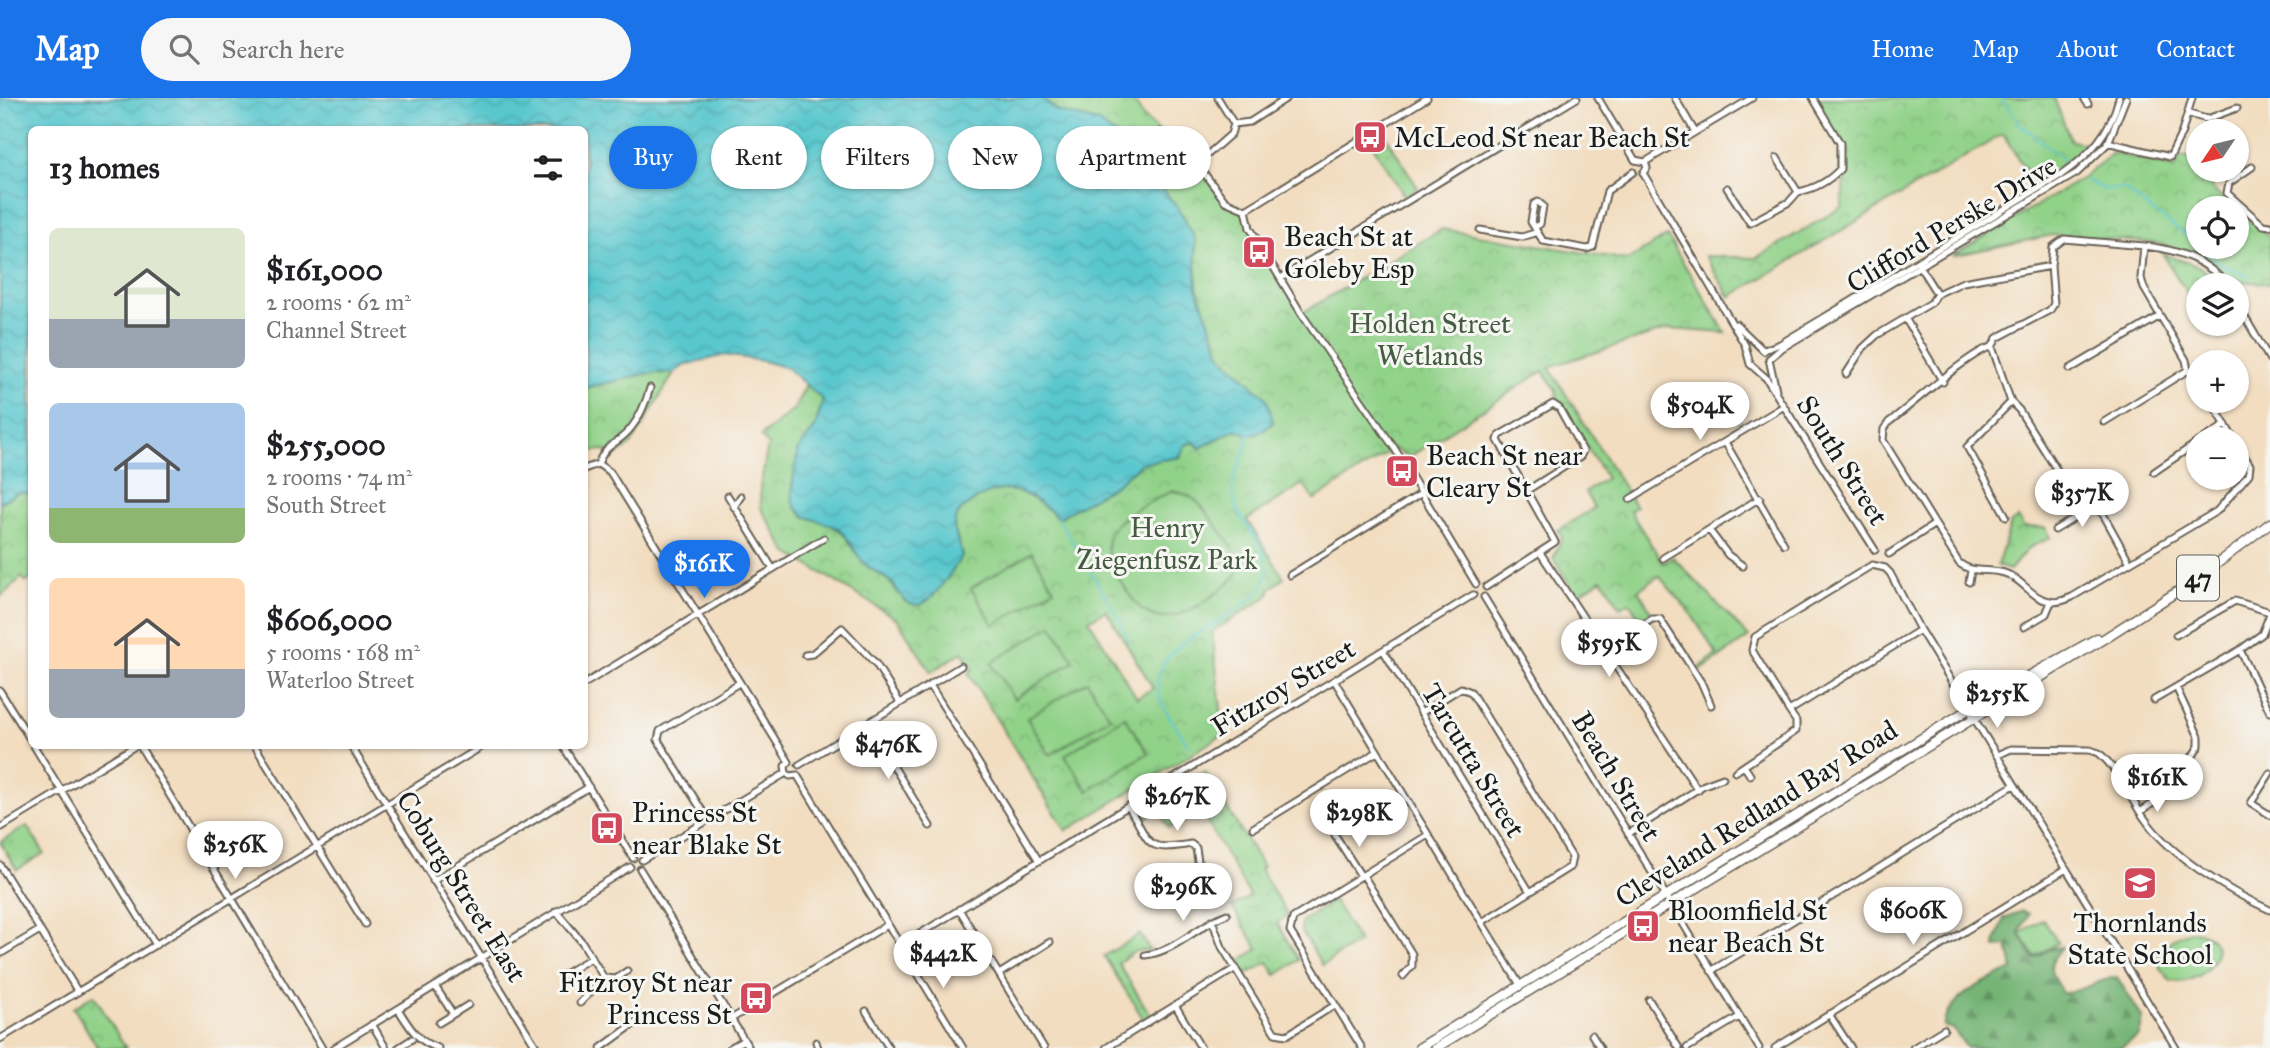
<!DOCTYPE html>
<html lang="en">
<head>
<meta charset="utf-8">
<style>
  :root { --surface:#fff; --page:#f6f6f6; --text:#202124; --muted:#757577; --accent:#1a73e8 }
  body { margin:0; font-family:"IM FELL Great Primer",serif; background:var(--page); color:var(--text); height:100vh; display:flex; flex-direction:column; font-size:26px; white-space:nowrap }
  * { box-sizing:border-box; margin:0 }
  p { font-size:23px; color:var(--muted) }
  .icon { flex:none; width:38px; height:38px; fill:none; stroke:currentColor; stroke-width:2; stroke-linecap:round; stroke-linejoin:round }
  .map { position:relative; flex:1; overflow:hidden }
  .details { position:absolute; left:28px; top:28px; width:560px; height:623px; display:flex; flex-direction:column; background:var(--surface); border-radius:10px; box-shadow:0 2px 5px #0004 }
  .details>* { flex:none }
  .banner { position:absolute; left:609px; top:28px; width:665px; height:63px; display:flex; gap:14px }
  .needle { width:46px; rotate:235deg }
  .buttons { position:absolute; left:2186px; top:21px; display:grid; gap:14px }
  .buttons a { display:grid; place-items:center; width:63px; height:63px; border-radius:50%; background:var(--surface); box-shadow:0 2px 5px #0004; font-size:35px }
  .price { position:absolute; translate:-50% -60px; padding:0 16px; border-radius:24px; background:#fff; color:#222; font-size:23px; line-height:46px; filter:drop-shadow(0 2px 4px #0008) }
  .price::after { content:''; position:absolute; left:50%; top:42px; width:21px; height:16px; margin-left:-10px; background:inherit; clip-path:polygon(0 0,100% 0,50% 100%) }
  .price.active { background:var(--accent); color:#fff }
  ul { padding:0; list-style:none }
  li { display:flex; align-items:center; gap:21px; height:175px; padding:0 21px }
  li span { display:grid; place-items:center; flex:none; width:196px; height:140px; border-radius:10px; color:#555 }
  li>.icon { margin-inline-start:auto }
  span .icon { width:84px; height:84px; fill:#fffc; stroke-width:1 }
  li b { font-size:30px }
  h2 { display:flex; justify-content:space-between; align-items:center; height:84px; padding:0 21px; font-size:30px }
  .chip { padding:0 24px; border-radius:32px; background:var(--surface); box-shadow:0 2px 5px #0004; font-size:24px; line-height:63px }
  .chip.active { background:var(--accent); color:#fff }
  header { display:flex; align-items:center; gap:42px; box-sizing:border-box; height:98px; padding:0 35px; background:var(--accent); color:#fff }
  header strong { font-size:33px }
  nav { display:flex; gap:38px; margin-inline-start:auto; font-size:24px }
  .search { width:490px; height:63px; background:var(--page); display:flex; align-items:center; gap:18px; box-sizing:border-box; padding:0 24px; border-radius:38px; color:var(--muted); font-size:26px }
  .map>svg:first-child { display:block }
  .grass { fill:url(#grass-tufts); stroke:#567752; stroke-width:2 }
  .forest { fill:url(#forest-firs); stroke:#486848; stroke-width:2 }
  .park { fill:url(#park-crowns); stroke:#567752; stroke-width:2; fill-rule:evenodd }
  .pitch { fill:#91d289; stroke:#567752; stroke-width:2 }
  .water { fill:url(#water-waves); stroke:#3a7275; stroke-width:2 }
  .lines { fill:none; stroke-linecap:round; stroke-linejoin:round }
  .stream { stroke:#59c7ce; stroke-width:2 }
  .minor-casing { stroke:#676055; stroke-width:9 }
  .highway-casing { stroke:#676055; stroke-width:11 }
  .minor { stroke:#fff; stroke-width:5 }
  .highway { stroke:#fff; stroke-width:8 }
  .labels { text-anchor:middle; stroke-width:6; stroke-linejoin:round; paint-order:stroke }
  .shield { fill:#f6f6f2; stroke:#5d5d5c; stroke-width:2 }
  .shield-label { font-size:26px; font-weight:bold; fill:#1c1c1c }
  .poi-label { font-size:28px; fill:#1c1c1c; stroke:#f6f6f2; text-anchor:start }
  .street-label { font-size:28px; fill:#1c1c1c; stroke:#f6f6f2 }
  .park-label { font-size:28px; fill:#455c42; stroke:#f6f6f2 }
</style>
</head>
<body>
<header>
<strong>Map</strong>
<div class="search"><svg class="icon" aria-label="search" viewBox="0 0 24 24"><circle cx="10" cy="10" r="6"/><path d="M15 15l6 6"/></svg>Search here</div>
<nav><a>Home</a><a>Map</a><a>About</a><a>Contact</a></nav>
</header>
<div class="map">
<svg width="2270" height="950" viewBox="0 0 2270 950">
  <defs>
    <pattern id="grass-tufts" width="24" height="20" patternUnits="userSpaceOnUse" patternTransform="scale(1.75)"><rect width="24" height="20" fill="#91d289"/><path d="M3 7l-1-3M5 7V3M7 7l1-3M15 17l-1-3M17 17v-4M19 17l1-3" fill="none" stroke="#7cb476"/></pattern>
    <pattern id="forest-firs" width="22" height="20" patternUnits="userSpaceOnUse" patternTransform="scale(1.75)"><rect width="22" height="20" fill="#74b475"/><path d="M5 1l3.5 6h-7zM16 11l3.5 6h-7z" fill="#5e925f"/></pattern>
    <pattern id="park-crowns" width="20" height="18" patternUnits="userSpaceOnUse" patternTransform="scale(1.75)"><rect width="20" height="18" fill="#91d289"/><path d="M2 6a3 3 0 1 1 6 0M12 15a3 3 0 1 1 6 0" fill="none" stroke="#7cb476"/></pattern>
    <pattern id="water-waves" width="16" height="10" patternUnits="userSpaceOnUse" patternTransform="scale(1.75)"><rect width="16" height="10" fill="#59c7ce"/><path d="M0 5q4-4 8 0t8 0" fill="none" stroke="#4daab0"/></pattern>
  </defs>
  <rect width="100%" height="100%" fill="#f6f6f2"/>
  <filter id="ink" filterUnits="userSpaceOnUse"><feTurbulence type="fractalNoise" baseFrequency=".0143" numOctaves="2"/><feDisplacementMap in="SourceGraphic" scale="14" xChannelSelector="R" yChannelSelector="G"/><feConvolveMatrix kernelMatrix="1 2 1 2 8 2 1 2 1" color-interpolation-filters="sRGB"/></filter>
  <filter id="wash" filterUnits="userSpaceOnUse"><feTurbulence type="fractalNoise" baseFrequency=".00686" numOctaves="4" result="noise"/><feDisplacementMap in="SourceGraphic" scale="28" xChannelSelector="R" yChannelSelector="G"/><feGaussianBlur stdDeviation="1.57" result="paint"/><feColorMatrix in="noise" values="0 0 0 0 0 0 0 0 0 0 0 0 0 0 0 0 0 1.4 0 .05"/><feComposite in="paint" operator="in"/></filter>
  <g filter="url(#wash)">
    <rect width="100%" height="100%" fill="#f2ddc0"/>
    <!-- grass -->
    <path class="grass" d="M27,728L44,755L17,772L0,744Z"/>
    <!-- forest -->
    <path class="forest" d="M2022,813L2029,816L2019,835L2034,861L2050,851L2062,849C2046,868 2048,874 2063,895C2083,894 2099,881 2117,879L2143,921L2139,938L2120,950H1967L1953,931L1943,928C1949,898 1987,882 2013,871L2008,848L1995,849C1994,840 2003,830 2004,820Z"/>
    <!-- park -->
    <path class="park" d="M1042,0H1133L1143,19L1197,66L1225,103L1246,112V120L1302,215L1442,131L1628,162L1667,138L1726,235L1669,231L1549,269L1636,409L1630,413L1663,465L1673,459L1749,539L1700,573L1698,571L1717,556L1689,513L1659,478L1638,492L1652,515L1641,523L1629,504L1620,509L1602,481L1577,497L1553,461L1562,439L1558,432L1594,410L1585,394L1606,380L1557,301L1556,292L1543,273L1409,359L1394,351L1314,402L1303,386L1247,422L1284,480L1271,490L1268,498L1212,534L1224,636L1066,733L968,575L973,571L962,554L931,574L897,521L787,454L761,410L760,389L768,348L761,338L794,311L807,285L823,301L815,330L797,353L798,369L792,387L804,418L831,426L842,434L864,465L889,483L906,504L962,458L954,430L955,417C965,409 975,397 987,393C1014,384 1041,404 1058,420L1115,387L1142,365L1180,359L1185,347L1194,344L1200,350L1236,331L1267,301L1221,257L1197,190L1195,140L1178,110L1097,24L1057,13ZM1106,512L1153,590L1137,600L1089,522Z
      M1813,0H2054L2071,43L2091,47L2035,88L2003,36L1730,199L1705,158L1756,160L1842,109L1844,79L1840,71L1842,53Z
      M1384,35L1418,90L1405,99L1370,43Z
      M2113,55L2174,70L2181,58L2194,62L2214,93L2235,110H2198V149H2236L2237,112L2270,139V186L2229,182L2199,159L2157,145L2053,137L1952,158L2081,81Z
      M2163,156L2200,169L2220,187H2198V214Z
      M649,275H674L631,347L615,358L603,352L592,353L585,341V290Z
      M19,394L31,396V481L26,484L22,479L0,499V404Z
      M2018,420L2024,429L2046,430L2050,440L2028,450L2010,472L1997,468L2011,425Z
      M1205,674L1263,769L1260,771L1288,818L1277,825L1299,862L1276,877L1268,864L1246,877L1237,864L1258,851L1232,809L1250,798L1200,712L1169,730L1158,713L1141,723L1136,716Z
      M1334,803L1359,844L1322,867L1301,832L1302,823Z
      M1140,836L1150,852L1136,853L1118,865L1151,918L1144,922L1104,858Z
      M94,897L95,899L126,950H98L75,912L73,910Z"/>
    <!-- pitch -->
    <path class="pitch" d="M1172,393C1194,396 1201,407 1213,423C1221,434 1241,455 1239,469C1238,479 1226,487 1219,493C1196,511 1158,535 1135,504C1085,437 1106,425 1172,393Z
      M1032,454L1054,491L994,527L971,490Z
      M1052,527L1074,563L1014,601L991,565Z
      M1087,583L1110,619L1050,657L1027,620Z
      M1125,619L1148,655L1088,693L1065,657Z
      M2043,821L2058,845L2035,859L2020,835Z
      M2196,833C2239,844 2204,890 2171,883L2160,870C2155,850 2177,834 2196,833Z"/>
    <!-- water -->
    <path class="water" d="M0,0H1042L1057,13L1097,24L1124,43L1178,110L1195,140L1197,190L1221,257L1267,301L1273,324L1264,332L1249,337L1236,331L1200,350L1194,344L1185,347L1180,359L1142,365L1115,387L1058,420C1021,385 995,381 956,417L954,430L962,458C954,470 931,508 917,507C903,507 898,491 890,483C882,476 871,473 864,465C855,456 851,443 842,434C829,420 801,426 794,405C788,387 798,370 797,353L815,330L823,302L787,270L763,263L725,257L685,267L674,275H649L585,290L584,32H32L31,396L19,394L0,404Z"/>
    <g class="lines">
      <!-- stream -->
      <path class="stream" d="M2000,0L2023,29L2068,65
        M2085,82L2104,91H2125C2145,110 2167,122 2188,139C2207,156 2223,170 2249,178
        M1058,420L1121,524L1129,544
        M1189,648C1179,632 1160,610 1158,591C1151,537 1253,522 1266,481C1274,456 1248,434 1238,413C1223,380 1244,368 1249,337"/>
    </g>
  </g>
  <g filter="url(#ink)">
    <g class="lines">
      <!-- minor casing -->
      <g class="minor-casing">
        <path id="minor" d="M1218,0L1234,26
          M1598,0L1635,62L1645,64
          M1675,0L1695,34
          M2084,0L2088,6
          M2189,16L2207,21L2237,10
          M1160,34L1197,66L1225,103L1246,112
          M2107,44L2170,59L2182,34L2192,0
          M1777,60L1798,94
          M1645,64L1647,70L1643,75L1745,247L1750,266L1766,280L1875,452
          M1645,64L1752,0
          M1197,66L1231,36L1234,26L1250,24L1287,0
          M2252,69L2229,85L2227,95L2263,127L2270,128
          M1727,90L1750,125L1789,104L1798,94C1814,91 1829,83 1840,71V45L1813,0
          M1246,112L1250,130L1301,215L1395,351L1476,486
          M1246,112L1427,0
          M1535,129L1540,126L1543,108L1538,104L1534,106L1531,124L1543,143L1587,151L1593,149L1607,93L1633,74
          M1480,132L1522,139L1535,135
          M2144,148C2176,151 2206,161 2227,187
          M1918,166L1937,196
          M1281,180L1577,0
          M2236,204L2270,262
          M1905,220L1943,284
          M1736,226L1764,253
          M1992,249L2011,304L2019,312L2065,385L2103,416L2129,463
          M1764,252L1780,246L2061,77C2091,56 2110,35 2119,0
          M1769,261L1782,250L2077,75L2108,45L2126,0
          M1769,261L1776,292
          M2070,271L2160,218
          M1846,276L1863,250L1877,237L1931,205L1937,196L1963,184L2051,168
          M2198,281L2188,272L2186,262L2144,190L2141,180L2144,148L2064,141L2053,149L2051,168L2054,206L2050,212L1997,240L1992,249C1975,250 1908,310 1889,324L1884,331L1883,342L1959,465C1974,477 1990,469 2007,476C2023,482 2032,501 2050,503C2058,505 2065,502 2072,499L2217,413L2249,376L2250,367L2236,345
          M2211,303L2234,341
          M2104,324L2188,272
          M2203,341L2226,327
          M1725,344L1784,446
          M598,366L610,374L789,664
          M584,371L598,366C607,343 618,347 631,330C640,319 646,304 650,290
          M2154,374L2198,344
          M728,398L773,471
          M1630,401L1784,308
          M734,409L741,398
          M2006,418L1967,349L2011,304
          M1709,432L1728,457L1743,468
          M2055,432L2094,408
          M1541,456L1698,692
          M1889,456L1935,426
          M1663,460L1760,400
          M1872,467L1885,470L1890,475L1920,532L2176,950
          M1290,477L1422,395
          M1969,484L1971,473
          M1486,489L1555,444L1498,342L1500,337L1553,306L1559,310L1583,353L1580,359L1526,393
          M1484,499L1759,950
          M2270,516L2262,536L2240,552L2270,614
          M2024,529L2046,516L2051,504
          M2176,537L2235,503L2270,514
          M1383,552L1530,794
          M1605,552L1652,521H1660L1701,584L1711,607
          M805,557L812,556L842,530L876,566L900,605
          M1334,582L1520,887
          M584,586L824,440
          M930,587L1039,763
          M0,593L32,644
          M2154,602L2240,552
          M1789,613L1752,552L1755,539L1872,467
          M1421,615L1461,590L1471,594L1572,759L1570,769L1482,824
          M867,625L930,728
          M34,648L156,847
          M140,648L322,950
          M255,648L365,826
          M351,648L537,950
          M563,648L633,760
          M1997,657L2011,651L2090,652L2099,655C2119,672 2130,701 2145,721C2170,758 2230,794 2270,812
          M789,664L785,668L786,675L790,678L797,677
          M799,667L961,568
          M1744,668L1750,677
          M1735,674L1796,633V623L1789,613L1920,532
          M2270,675L2251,705L2270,717
          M797,677L963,950
          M1128,708C1152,747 1144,754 1191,746L1196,750L1199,770
          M2140,714L2171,693L2199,648V639L2176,589
          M708,722L658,642L660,633L739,585
          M0,730L135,648
          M1253,730L1377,654
          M1628,736L1704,687L1723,680
          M1335,737L1361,778
          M642,762L786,675
          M0,767L78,894
          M640,771L749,950
          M1363,777L1412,856V868L1403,878
          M433,783L589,689
          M959,811L1044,950
          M556,813L582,844L604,880L616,881L627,873
          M1212,822L1222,849L1275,935L1287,937L1335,907
          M900,848L1473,497
          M0,856L40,832
          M1145,857C1175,854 1198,827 1227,816
          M1711,873L2014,687
          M999,876L1050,844
          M563,877L591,860
          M435,888L453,916
          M1649,902L1679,950
          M580,905L604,880
          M1175,907L1201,950
          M398,911C409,928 417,944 438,950
          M866,913L889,950
          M1829,916L1851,950
          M731,921L887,827
          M439,925L468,907
          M372,926L386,950
          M1592,937L1600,950
          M0,941L483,648
          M816,944L818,950
          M334,950L630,769
          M398,950L412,941
          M601,950L642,920
          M730,950L744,942
          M1106,950L1236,870
          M1362,950L1290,833L1293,820L1428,737
          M1687,950L1739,919
          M1775,950L2066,771
          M1913,950L1944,931"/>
      </g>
      <!-- highway casing -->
      <g class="highway-casing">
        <path id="highway" d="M1419,950L1969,611L2097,540
          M1436,950L2105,540L2200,479L2270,425"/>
      </g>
      <!-- minor -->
      <use href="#minor" class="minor"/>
      <!-- highway -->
      <use href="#highway" class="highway"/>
    </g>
  </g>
  <!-- icons -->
  <defs>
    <g id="bus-square" transform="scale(1.75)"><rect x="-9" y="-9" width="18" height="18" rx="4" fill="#d1495b" stroke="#f6f6f2"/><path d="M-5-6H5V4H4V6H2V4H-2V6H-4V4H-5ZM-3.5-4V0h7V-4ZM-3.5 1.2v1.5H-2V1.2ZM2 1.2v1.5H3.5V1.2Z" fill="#fff"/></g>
    <g id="school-square" transform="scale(1.75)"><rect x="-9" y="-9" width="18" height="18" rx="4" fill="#d1495b" stroke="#f6f6f2"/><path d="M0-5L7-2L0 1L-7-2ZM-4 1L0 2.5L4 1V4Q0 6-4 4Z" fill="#fff"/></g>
  </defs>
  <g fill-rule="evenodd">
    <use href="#bus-square" x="1370" y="39"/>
    <use href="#bus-square" x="1259" y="154"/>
    <use href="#bus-square" x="1402" y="373"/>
    <use href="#bus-square" x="607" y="730"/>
    <use href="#school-square" x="2140" y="785"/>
    <use href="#bus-square" x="1643" y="828"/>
    <use href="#bus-square" x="756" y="900"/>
  </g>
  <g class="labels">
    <!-- shield labels -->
    <rect class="shield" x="2177" y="457.5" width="42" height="45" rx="5"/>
    <g class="shield-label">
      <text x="2198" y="489">47</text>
    </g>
    <!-- poi labels -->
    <g class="poi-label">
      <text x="1394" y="49">McLeod St near Beach St</text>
      <text x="1284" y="148">Beach St at<tspan x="1284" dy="32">Goleby Esp</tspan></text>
      <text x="1426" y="367">Beach St near<tspan x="1426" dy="32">Cleary St</tspan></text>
      <text x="632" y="724">Princess St<tspan x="632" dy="32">near Blake St</tspan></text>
      <text x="1668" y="822">Bloomfield St<tspan x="1668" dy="32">near Beach St</tspan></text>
      <text x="2140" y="834" text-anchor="middle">Thornlands<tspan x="2140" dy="32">State School</tspan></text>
      <text x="732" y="894" text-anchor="end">Fitzroy St near<tspan x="732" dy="32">Princess St</tspan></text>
    </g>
    <!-- street labels -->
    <g class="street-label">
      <text transform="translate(1951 126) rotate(-31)" y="10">Clifford Perske Drive</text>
      <text transform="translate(1843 362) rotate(58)" y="10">South Street</text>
      <text transform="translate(1283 589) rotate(-31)" y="10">Fitzroy Street</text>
      <text transform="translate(1474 662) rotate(59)" y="10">Tarcutta Street</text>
      <text transform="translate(1617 678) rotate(59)" y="10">Beach Street</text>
      <text transform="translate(1756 715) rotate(-32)" y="10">Cleveland Redland Bay Road</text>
      <text transform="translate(462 788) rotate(58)" y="10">Coburg Street East</text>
    </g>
    <!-- park labels -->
    <g class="park-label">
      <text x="1430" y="235">Holden Street<tspan x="1430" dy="32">Wetlands</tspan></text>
      <text x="1167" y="439">Henry<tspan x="1167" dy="32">Ziegenfusz Park</tspan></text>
    </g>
  </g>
</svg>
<div class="buttons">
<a><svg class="needle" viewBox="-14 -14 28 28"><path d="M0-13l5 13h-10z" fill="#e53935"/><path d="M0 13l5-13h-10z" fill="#757577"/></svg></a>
<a><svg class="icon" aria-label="locate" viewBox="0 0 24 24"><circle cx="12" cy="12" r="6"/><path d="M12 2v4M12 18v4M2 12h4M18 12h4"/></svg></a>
<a><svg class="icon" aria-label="layers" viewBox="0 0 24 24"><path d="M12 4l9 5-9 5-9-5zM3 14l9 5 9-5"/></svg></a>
<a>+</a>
<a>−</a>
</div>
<b class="price" style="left:1700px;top:344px">$504K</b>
<b class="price" style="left:2082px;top:431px">$357K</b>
<b class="price active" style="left:704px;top:502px">$161K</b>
<b class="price" style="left:1609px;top:581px">$595K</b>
<b class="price" style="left:1997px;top:632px">$255K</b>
<b class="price" style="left:888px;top:683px">$476K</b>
<b class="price" style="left:2157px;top:716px">$161K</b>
<b class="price" style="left:1177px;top:735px">$267K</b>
<b class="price" style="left:1359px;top:751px">$298K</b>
<b class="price" style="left:235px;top:783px">$256K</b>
<b class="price" style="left:1183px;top:825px">$296K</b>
<b class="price" style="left:1913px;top:849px">$606K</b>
<b class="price" style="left:943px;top:892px">$442K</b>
<div class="banner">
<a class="chip active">Buy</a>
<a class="chip">Rent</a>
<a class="chip">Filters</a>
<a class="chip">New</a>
<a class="chip">Apartment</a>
</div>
<section class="details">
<h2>13 homes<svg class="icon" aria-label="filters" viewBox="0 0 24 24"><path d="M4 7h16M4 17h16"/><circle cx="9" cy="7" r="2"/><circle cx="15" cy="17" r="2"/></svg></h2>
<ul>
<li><span style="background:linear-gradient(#dfe7d0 65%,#9aa5b1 0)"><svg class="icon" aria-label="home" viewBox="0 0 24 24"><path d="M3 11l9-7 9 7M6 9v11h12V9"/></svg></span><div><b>$161,000</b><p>2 rooms · 62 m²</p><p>Channel Street</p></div></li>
<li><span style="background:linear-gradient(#a9c7e8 75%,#8fb573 0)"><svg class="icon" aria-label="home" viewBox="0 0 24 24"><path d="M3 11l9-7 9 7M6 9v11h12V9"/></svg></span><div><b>$255,000</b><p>2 rooms · 74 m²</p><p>South Street</p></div></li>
<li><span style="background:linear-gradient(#ffd9b3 65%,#9aa5b1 0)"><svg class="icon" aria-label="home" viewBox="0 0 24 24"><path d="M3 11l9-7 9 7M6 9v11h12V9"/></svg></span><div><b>$606,000</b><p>5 rooms · 168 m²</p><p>Waterloo Street</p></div></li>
</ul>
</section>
</div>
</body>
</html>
